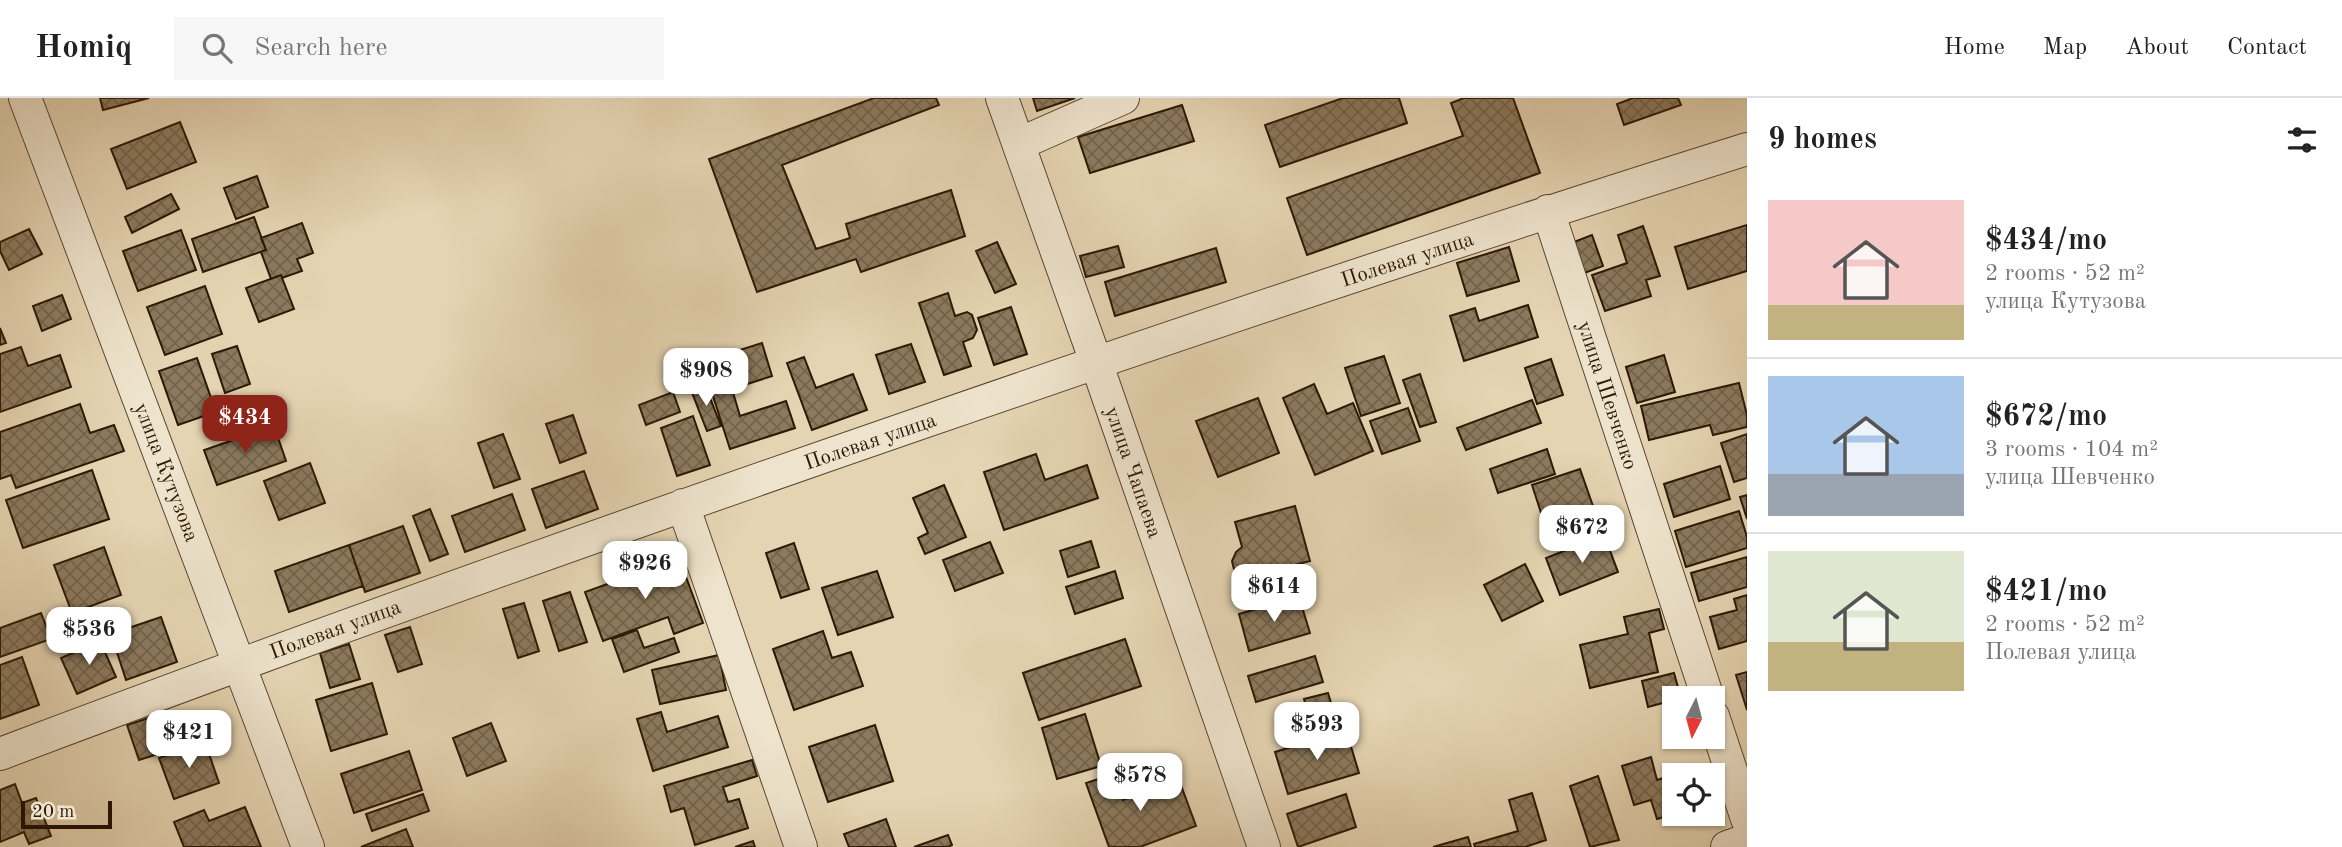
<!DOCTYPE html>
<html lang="en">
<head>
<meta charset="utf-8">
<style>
  :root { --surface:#fff; --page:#f6f6f6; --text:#222; --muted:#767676; --line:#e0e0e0; --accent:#8f2418 }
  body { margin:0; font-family:"Old Standard TT",serif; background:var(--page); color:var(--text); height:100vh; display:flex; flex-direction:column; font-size:26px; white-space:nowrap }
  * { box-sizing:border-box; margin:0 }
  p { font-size:23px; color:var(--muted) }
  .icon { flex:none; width:38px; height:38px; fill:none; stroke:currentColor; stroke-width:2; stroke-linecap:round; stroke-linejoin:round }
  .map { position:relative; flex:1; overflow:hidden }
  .sheet { display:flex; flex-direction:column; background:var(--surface); width:595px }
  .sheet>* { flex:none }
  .needle { width:46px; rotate:186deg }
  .buttons { position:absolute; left:1662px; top:588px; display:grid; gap:14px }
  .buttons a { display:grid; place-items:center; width:63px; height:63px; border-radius:0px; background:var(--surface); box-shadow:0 2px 5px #0004; font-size:35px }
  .scale { position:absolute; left:21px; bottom:18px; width:91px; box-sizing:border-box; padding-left:7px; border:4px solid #2c1804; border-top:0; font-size:19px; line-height:24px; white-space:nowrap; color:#2c1804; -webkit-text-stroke:5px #eee3cd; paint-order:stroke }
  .price { position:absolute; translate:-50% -60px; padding:0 16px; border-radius:14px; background:#fff; color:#222; font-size:23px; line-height:46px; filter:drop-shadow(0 2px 4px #0008) }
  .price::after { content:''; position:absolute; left:50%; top:42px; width:21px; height:16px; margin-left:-10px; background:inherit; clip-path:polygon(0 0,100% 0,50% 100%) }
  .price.on { background:var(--accent); color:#fff }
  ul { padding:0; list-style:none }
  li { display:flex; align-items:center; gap:21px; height:175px; padding:0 21px }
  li+li { border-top:2px solid var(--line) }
  li span { display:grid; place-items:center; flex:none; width:196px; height:140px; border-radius:0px; color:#555 }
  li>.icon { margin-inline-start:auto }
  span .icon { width:84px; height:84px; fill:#fffc; stroke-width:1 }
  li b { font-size:30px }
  h2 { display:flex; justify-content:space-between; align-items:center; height:84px; padding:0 21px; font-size:30px }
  header { display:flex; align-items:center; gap:42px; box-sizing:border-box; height:98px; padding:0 35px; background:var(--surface); border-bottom:2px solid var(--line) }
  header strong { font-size:33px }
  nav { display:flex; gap:38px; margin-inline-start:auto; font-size:24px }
  .search { width:490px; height:63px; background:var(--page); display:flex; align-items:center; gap:18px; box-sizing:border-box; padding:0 24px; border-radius:0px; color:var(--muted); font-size:26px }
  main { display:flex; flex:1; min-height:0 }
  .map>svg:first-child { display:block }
  .building { fill:url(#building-cross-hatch); stroke:#2c1804; stroke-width:2 }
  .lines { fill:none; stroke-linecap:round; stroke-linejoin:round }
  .minor-casing { stroke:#5a4730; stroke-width:34 }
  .minor { stroke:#eee3cd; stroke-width:32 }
  .labels { text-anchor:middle; stroke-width:5; stroke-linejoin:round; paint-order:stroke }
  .street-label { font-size:21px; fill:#2c1804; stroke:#eee3cd }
</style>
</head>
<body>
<header>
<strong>Homiq</strong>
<div class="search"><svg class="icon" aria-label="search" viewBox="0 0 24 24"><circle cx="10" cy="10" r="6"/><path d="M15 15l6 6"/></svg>Search here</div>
<nav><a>Home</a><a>Map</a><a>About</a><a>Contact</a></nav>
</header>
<main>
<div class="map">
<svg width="1747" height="749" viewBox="0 0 1747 749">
  <defs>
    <pattern id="building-cross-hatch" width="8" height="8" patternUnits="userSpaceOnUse" patternTransform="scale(1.75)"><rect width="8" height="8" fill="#8c7a5e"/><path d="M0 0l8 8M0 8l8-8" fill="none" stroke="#73634b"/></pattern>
  </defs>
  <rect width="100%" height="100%" fill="#e5d4b2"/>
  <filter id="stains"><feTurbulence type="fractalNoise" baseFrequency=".00286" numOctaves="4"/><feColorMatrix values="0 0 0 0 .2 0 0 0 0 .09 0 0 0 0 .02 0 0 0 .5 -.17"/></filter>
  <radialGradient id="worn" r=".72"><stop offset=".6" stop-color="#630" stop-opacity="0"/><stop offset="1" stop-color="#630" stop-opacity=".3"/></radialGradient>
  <!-- building -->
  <path class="building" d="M100,0H149L103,12Z
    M874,0H936L939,7L782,67L816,151L850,140L846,126L951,92L965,138L861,174L856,161L757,194L709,61Z
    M1033,0H1075L1037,13Z
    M1343,0H1399L1407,25L1280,69L1265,27Z
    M1464,0H1513L1540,75L1307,157L1287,100L1463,38L1451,5Z
    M1633,0H1678L1681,7L1624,27L1617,6Z
    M1182,7L1194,43L1090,75L1078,39Z
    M180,24L196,64L127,91L111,51Z
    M257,78L268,109L236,121L224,90Z
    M171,96L179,111L132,135L125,119Z
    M254,119L266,152L203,174L192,141Z
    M302,125L313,155L297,161L302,173L282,180L281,177L271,181L261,154L266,152L261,140Z
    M1747,127V173L1688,191L1675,149Z
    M1643,128L1660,178L1646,182L1651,198L1605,213L1592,177L1627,165L1618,137Z
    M29,131L42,156L9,172L0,153V144Z
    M181,132L196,172L138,193L123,153Z
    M1592,137L1603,168L1582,176L1571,145Z
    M997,144L1016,186L995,195L976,153Z
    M1118,148L1124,169L1086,179L1080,158Z
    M1509,149L1519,183L1467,198L1457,165Z
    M1216,150L1226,184L1115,218L1105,184Z
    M281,177L294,211L259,224L246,190Z
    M205,188L222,236L165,257L147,209Z
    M948,195L955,218L967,214L972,217L977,232L973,240L963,244L971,268L944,277L919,205Z
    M62,197L71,221L42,233L33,208Z
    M1528,207L1538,239L1464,263L1450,218L1475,210L1479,223Z
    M1011,209L1027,256L994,267L978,220Z
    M0,230L6,245L0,247Z
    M762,245L772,278L732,291L740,318L786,303L795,330L730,351L702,264Z
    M911,246L925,284L889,296L876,257Z
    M237,248L250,286L225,295L212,256Z
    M21,249L28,268L60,257L71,289L0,314V256Z
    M1664,257L1675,294L1637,305L1626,269Z
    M1384,258L1400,305L1361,318L1345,270Z
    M804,259L816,290L853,276L867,312L812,332L787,265Z
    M197,260L216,314L178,327L159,273Z
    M1551,261L1563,297L1537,306L1525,270Z
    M1420,276L1436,324L1420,329L1403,282Z
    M1739,285L1747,317V329L1713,337L1710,327L1649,342L1641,308Z
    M1314,286L1327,316L1353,305L1373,353L1315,377L1283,300Z
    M705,287L721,328L707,333L691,292Z
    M673,294L680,314L646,327L639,307Z
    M1258,300L1279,355L1218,379L1196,323Z
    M1532,302L1541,325L1466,352L1457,330Z
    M80,306L90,335L114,327L124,353L16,390L11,377L0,381V334Z
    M1408,310L1420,343L1382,356L1370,323Z
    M573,317L586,355L560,365L546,326Z
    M693,318L710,367L677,378L661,330Z
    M274,328L286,363L217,387L204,352Z
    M503,336L520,381L494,390L478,345Z
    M1747,336V380L1734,384L1721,345Z
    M1547,351L1555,376L1498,395L1490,371Z
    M1036,356L1045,382L1087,367L1098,400L1004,432L984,374Z
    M310,365L325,405L279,422L264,383Z
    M1720,368L1730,401L1674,419L1664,386Z
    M1580,371L1593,408L1544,424L1532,387Z
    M92,372L109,421L23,450L6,402Z
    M584,373L598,411L546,430L532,391Z
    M944,387L966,439L925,456L918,440L928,435L913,400Z
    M512,396L525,432L465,454L452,418Z
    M1747,397V421L1740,399Z
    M1295,408L1310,463L1241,481L1234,471L1232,463L1236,454L1242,449L1235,424Z
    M430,411L448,456L430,463L413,418Z
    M1739,413L1747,439V450L1686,469L1675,433Z
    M403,428L420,475L365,494L349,447Z
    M1604,437L1618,474L1560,497L1546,460Z
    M1091,443L1099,469L1068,479L1060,453Z
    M990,444L1003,475L955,493L943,462Z
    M794,445L809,491L781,500L766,455Z
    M349,447L363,488L289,514L275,473Z
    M104,449L121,497L72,515L54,467Z
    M1747,459V489L1699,503L1691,475Z
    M679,460L703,525L674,536L668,519L603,543L585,494Z
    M1525,466L1543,503L1502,523L1484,487Z
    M877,473L893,519L838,537L822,490Z
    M1115,473L1123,500L1075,516L1066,489Z
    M570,494L587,544L559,553L543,503Z
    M1747,497V543L1719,551L1710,519L1737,512L1734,501Z
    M1299,499L1310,535L1249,553L1239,516Z
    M524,505L539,553L518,560L503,511Z
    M1659,511L1664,531L1649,535L1658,574L1590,590L1580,547L1628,536L1624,519Z
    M41,515L51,541L0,559V530Z
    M161,519L177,564L126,582L111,536Z
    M410,529L422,566L398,574L385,537Z
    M637,532L644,550L674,540L679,554L624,574L612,541Z
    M823,533L832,560L851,554L863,588L794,612L773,551Z
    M1125,541L1141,588L1039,622L1023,575Z
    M100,543L116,579L77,596L61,560Z
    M349,546L360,581L330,590L320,555Z
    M719,557L726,592L660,606L652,572Z
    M1315,558L1323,584L1256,604L1248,578Z
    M22,559L39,607L0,621V567Z
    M1747,574V612L1736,577Z
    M1674,575L1681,600L1648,609L1642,583Z
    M372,585L387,636L331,653L316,602Z
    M1328,595L1336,621L1312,628L1304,601Z
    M661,614L667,634L718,618L728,649L653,673L637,621Z
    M1085,616L1101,668L1057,681L1042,630Z
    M152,619L164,654L139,662L127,627Z
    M491,625L506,663L467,678L453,640Z
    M875,627L893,683L828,704L809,649Z
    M1346,632L1359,675L1288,696L1275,654Z
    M205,644L219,685L174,701L159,660Z
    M409,653L422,692L354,715L341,676Z
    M1651,659L1657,682L1679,675L1680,677H1675V716L1657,721L1651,702L1634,707L1622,668Z
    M752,662L757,678L723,689L728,704L739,701L748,730L695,747L684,710L671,714L664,688Z
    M1113,676L1123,702L1179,682L1196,728L1140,749H1109L1086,685Z
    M1598,678L1619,742L1590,749L1570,688Z
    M15,686L22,705L36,700L51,738L29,746L24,734L0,744V692Z
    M1532,695L1546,742L1525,749H1475L1474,746L1518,733L1509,702Z
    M423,696L429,713L372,733L366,716Z
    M1346,696L1356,729L1298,749L1287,716Z
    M245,709L261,749H184L174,724L204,712L209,723Z
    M886,721L896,749H849L844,736Z
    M406,731L413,749H361Z
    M948,737L952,747L948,749H914Z
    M1468,739L1471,749H1433Z
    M753,743L755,749H735Z"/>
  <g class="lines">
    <!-- minor casing -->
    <g class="minor-casing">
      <path id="minor" d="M25,0L308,749
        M1002,0L1096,264L1264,749
        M1019,46L1123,0
        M1548,113L1708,600
        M683,407L801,749
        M1713,618L1747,721
        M0,656C304,541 611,432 918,326C1193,231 1469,138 1747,51
        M1727,749L1747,742"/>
    </g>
    <!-- minor -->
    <use href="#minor" class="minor"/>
  </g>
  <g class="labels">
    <!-- street labels -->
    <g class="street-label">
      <text transform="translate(1407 161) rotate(-18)" y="7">Полевая улица</text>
      <text transform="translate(1608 297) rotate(72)" y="7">улица Шевченко</text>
      <text transform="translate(870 343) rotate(-19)" y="7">Полевая улица</text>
      <text transform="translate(167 374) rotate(69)" y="7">улица Кутузова</text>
      <text transform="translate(1134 374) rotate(71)" y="7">улица Чапаева</text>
      <text transform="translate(335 531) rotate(-20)" y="7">Полевая улица</text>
    </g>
  </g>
  <rect width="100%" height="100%" filter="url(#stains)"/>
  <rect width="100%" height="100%" fill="url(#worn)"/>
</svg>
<div class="buttons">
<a><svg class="needle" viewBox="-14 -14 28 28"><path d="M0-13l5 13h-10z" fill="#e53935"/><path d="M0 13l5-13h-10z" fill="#767676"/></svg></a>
<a><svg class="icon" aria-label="locate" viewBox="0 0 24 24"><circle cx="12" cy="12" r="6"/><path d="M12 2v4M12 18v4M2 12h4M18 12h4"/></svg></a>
</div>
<div class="scale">20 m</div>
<b class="price" style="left:706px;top:310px">$908</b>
<b class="price on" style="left:245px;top:357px">$434</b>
<b class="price" style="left:1582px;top:467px">$672</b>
<b class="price" style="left:645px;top:503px">$926</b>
<b class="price" style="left:1274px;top:526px">$614</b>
<b class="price" style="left:89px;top:569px">$536</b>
<b class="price" style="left:1317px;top:664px">$593</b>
<b class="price" style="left:189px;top:672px">$421</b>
<b class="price" style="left:1140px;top:715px">$578</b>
</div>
<section class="sheet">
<h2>9 homes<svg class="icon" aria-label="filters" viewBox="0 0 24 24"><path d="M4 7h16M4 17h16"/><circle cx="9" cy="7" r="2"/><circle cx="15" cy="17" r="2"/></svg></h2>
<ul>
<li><span style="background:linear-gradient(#f6c9c9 75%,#c2b280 0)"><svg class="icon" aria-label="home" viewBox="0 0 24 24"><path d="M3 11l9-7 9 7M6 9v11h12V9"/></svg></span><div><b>$434/mo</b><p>2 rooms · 52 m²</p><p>улица Кутузова</p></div></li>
<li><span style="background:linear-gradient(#a9c7e8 70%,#9aa5b1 0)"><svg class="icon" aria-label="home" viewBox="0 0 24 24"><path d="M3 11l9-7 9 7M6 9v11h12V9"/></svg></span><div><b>$672/mo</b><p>3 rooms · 104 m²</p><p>улица Шевченко</p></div></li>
<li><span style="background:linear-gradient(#dfe7d0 65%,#c2b280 0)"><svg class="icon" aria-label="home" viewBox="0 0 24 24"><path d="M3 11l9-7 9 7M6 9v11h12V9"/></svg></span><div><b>$421/mo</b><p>2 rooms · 52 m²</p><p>Полевая улица</p></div></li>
</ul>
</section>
</main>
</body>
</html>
